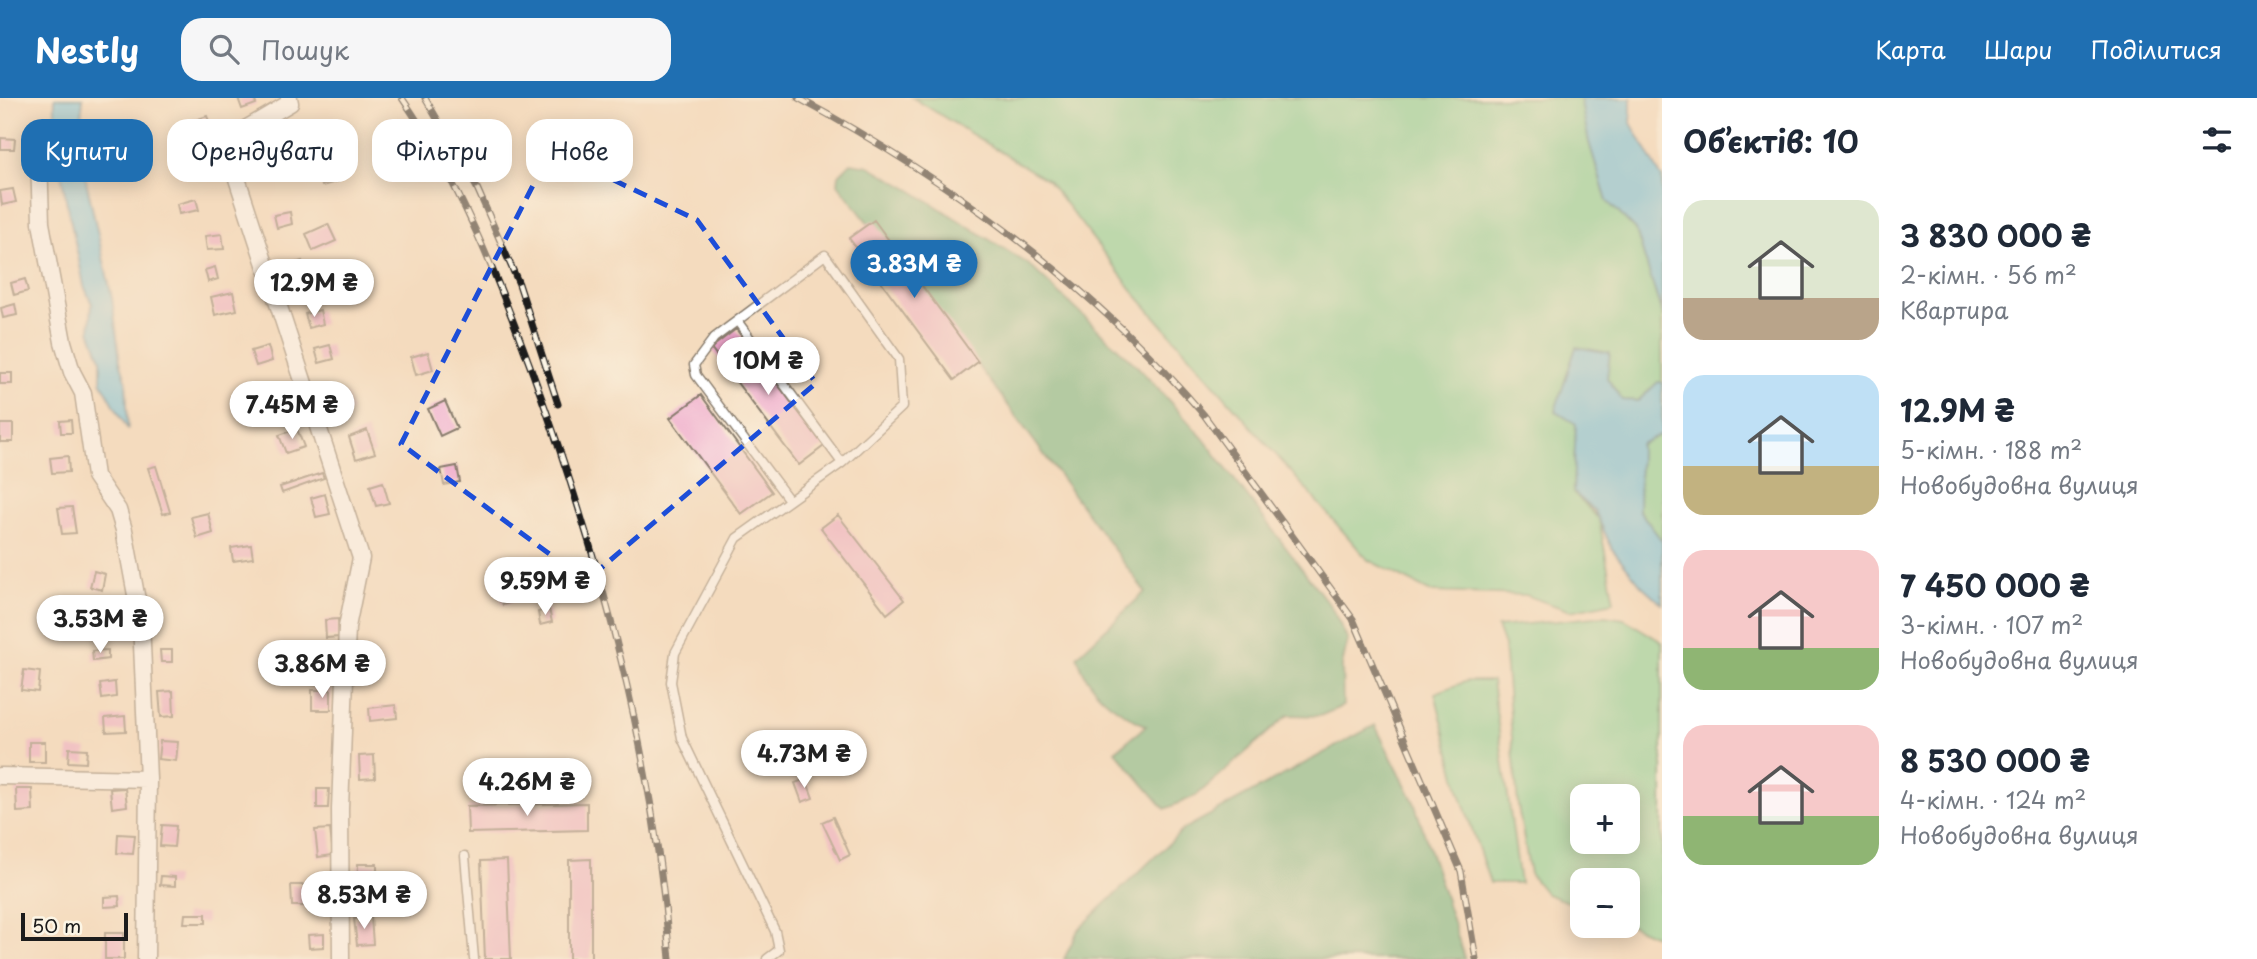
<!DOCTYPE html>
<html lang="uk">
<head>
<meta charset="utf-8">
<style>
  :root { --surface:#fff; --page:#f6f6f7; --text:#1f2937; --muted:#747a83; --accent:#1f6fb2 }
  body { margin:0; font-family:"Playpen Sans",sans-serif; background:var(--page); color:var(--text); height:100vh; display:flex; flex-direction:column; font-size:26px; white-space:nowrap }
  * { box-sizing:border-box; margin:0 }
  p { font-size:23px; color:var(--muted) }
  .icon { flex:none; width:38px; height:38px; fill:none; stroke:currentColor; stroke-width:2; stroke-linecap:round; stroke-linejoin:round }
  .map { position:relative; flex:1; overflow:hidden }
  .side { display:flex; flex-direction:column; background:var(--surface); width:595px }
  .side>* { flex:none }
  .top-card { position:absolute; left:21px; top:21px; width:665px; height:63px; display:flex; gap:14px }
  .tools { position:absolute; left:1570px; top:686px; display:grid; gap:14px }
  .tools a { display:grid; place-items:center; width:70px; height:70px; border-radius:14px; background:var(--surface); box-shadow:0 4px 18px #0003; font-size:35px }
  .scale { position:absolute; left:21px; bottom:18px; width:107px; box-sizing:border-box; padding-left:7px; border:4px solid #1c1c1c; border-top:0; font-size:19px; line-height:24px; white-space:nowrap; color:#1c1c1c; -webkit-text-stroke:5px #fcf5e5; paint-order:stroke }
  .price { position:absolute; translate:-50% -60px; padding:0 16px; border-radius:24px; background:#fff; color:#222; font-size:23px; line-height:46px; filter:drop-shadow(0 2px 4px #0008) }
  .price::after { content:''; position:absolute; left:50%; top:42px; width:21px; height:16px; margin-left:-10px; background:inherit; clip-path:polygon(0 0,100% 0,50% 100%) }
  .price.selected { background:var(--accent); color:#fff }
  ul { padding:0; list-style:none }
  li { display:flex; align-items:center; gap:21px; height:175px; padding:0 21px }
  li span { display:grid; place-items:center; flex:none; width:196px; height:140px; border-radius:21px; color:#555 }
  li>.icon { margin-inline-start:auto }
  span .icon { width:84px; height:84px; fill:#fffc; stroke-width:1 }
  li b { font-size:30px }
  h2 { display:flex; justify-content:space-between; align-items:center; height:84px; padding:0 21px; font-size:30px }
  .pill { padding:0 24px; border-radius:21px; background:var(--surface); box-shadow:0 4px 18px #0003; font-size:24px; line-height:63px }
  .pill.selected { background:var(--accent); color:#fff }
  header { display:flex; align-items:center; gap:42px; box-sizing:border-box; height:98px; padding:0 35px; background:var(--accent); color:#fff }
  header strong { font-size:33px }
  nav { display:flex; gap:38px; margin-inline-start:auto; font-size:24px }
  .search { width:490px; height:63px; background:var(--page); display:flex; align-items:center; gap:18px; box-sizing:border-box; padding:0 24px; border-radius:21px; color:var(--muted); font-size:26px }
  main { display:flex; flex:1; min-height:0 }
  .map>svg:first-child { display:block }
  .green { fill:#7dd498; stroke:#4c785a; stroke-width:2; fill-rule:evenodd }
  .forest { fill:#66b680; stroke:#41694e; stroke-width:2 }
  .water { fill:#66c2e4; stroke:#416f80; stroke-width:2 }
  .building { fill:#eea5ca }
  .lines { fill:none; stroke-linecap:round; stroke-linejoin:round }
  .lane-casing { stroke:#887c6d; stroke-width:11 }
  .street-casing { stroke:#887c6d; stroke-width:19 }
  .lane { stroke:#fff; stroke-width:8 }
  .street { stroke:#fff; stroke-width:16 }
  .rail-casing { stroke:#1c1c1c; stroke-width:7 }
  .rail { stroke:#fcf5e5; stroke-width:4.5; stroke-dasharray:13; stroke-linecap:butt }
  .marked { fill:none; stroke:#1d4ed8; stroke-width:5; stroke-dasharray:14 9; stroke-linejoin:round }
</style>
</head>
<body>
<header>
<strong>Nestly</strong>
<div class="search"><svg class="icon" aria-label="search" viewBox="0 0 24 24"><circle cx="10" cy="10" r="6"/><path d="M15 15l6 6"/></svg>Пошук</div>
<nav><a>Карта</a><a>Шари</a><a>Поділитися</a></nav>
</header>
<main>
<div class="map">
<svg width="1662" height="861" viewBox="0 0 1662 861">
  <rect width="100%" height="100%" fill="#fcf5e5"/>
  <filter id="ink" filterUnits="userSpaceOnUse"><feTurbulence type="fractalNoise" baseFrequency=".0143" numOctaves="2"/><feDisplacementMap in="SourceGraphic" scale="14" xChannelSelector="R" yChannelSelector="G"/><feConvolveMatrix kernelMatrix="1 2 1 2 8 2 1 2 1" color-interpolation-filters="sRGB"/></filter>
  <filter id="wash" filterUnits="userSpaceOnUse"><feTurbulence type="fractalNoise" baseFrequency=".00686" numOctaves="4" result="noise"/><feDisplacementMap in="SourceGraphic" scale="28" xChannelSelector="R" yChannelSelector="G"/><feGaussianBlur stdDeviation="1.57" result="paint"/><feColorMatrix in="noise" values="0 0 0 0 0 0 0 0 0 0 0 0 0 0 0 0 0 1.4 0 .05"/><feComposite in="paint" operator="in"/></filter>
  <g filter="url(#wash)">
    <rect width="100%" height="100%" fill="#f4dbbe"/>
    <!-- green -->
    <path class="green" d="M913,0H1581L1589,44L1607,103L1636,132L1662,216V284H1658L1638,303L1622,302L1607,280L1576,326L1573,394L1599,421L1614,504L1570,513L1525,497L1431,494L1368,462L1137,198L1048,83Z
      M1662,336V443L1639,412L1640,346Z
      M1605,518L1624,521L1662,544V841L1628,826V782H1582V809L1546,796L1530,776L1518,708L1504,548L1497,529ZM1628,698V744H1582V698Z
      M1467,583H1492L1520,785H1490L1460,695L1435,595Z"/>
    <!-- forest -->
    <path class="forest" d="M851,65L869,68L911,92L1028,166L1138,269L1203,340L1331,509L1348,542L1342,568L1343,608L1320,618L1288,617L1196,698L1165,711L1115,653L1146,628C1113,611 1088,594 1077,558L1145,494L993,287L838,86L839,77Z
      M1375,627L1414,704L1465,861H1064L1078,832L1184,731Z"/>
    <!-- water -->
    <path class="water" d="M55,0H83L80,31L84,73L112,200L120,263L126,282L128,332L101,283V261L90,232L92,206L84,188C73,127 53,62 55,0Z
      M1580,0H1631V25L1662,80V216L1636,132L1607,103L1589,44Z
      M1576,249L1610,255L1607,280L1622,302L1638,303L1658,284L1662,285V336L1640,346L1639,412L1662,443V506L1641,487L1612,451L1595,413L1573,394L1576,326L1555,313Z"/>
    <g id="blocks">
      <!-- building -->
      <path class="building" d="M238,0H254L256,6L242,11Z
        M207,18L211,28L188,36L184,26Z
        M1,40L15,41L14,51H1Z
        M264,46L268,57L250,65L246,54Z
        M334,65L339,83L322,88L317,70Z
        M13,91L16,104L2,107L0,93Z
        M196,101L199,112L179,116L177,106Z
        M290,114L292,126L277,130L274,117Z
        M874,122L978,264L954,282L849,140Z
        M328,126L336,143L313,153L306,136Z
        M222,136L224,151L207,152L205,138Z
        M302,163L305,175L292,178L289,167Z
        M215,169L218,181L208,184L205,172Z
        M25,181L28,193L14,197L11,185Z
        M233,194L237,212L215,217L211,199Z
        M15,206L17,217L3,220L1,210Z
        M320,212L323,226L309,230L305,216Z
        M736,231L824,348L799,367L711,250Z
        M330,247L334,261L319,265L315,251Z
        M268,248L272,263L256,268L251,253Z
        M428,254L433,272L416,277L411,259Z
        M0,275H12V286H0Z
        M284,286L289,301L278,306L272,290Z
        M346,297L352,313L339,319L333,302Z
        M701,297L772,394L741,416L670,320Z
        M445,303L457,330L440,338L428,311Z
        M71,322L72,335H61L60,323Z
        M0,326H13V344H0Z
        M297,331L304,349L286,355L279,337Z
        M367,332L375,355L356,361L349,339Z
        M68,358L69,374L52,375L50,360Z
        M156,368L170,414L163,416L148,370Z
        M457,368L460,384L444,387L441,371Z
        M322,375L324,380L282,395L280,389Z
        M383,384L389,405L376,408L370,388Z
        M325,396L330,416L316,419L311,400Z
        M72,409L76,435L62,436L58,410Z
        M208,415L213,435L197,440L191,419Z
        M838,417L904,502L887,516L821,430Z
        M251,447L253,460L233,463L231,450Z
        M94,473L105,476L102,492L90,489Z
        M513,489L518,502L503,507L498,495Z
        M91,500H112V529H92Z
        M69,505L73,519L54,525L50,511Z
        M549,511L552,524L540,527L538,514Z
        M338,521L339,539L326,540L325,522Z
        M108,552V561L93,563L92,553Z
        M160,552H172V564H161Z
        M24,572L40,574L38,594L21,592Z
        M115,584L116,599L102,601L100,586Z
        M312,592H331V612H312Z
        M173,593L174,618L161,619L159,594Z
        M396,607L397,620L370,623L369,610Z
        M125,618L126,633L106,634L105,620Z
        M160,643L178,644L176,663L158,661Z
        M29,644H45V664H29Z
        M69,650L87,651L86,665L68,664Z
        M374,657L375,680L360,681L359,658Z
        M806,681L813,700L802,704L795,685Z
        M125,690L127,708L112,710L110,691Z
        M16,691H32L33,713L17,714Z
        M317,691H329L328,710H317Z
        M587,705V732L468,735L467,708Z
        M833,719L850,757L840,762L822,724Z
        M162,727L176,728L174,749L160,748Z
        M330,731L333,757L318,759L315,732Z
        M118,736L135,737L133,756L117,755Z
        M591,761V861H569V762Z
        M507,762L511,861H485L481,763Z
        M358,766H377V795L357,794Z
        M161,778L175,779V788L160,787Z
        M291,787H317L318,808H292Z
        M119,798L120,808L104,809V799Z
        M185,816H206V825H184Z
        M371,819L373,846L357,847L354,821Z
        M105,835H124V861H105Z
        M324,836V849L309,850L308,837Z"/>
    </g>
  </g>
  <g filter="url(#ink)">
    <use href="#blocks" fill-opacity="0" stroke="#887c6d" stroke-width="2"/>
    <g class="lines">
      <!-- lane casing -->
      <g class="lane-casing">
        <path id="lane" d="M738,224L842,365L737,440L675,555L671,584L682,640L775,833L779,852L767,861
          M789,402L696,277L694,267L714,240L825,157L899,261L902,309L842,365
          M465,758L474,861"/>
      </g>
      <!-- street casing -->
      <g class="street-casing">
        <path id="street" d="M289,0L290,5L230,40L228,53L361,460L347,529L340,711L341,861
          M39,58L41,125L63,244L72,274L83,295L95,378L118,412L124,432L141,524L148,681L146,861
          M0,678L148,681"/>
      </g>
      <!-- lane -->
      <use href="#lane" class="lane"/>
      <!-- street -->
      <use href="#street" class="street"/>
      <!-- rail casing -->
      <g class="rail-casing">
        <path id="rail" d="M402,0C460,84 498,181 533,276C602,465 654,660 670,861
          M425,0L477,90L519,186L558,306
          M798,0C947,80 1094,188 1204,317L1353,521L1461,773L1476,861"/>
      </g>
      <!-- rail -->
      <use href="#rail" class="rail"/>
    </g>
  </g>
  <!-- marked area -->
  <path d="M0 0H1662V861H0ZM551,52L697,122L816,285L586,483L401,346Z" fill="#f4dbbe" fill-opacity=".55" fill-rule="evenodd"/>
  <path class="marked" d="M551,52L697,122L816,285L586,483L401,346Z"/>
</svg>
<div class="tools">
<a>+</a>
<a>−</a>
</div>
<div class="scale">50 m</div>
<b class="price selected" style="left:914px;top:202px">3.83M ₴</b>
<b class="price" style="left:314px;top:221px">12.9M ₴</b>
<b class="price" style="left:768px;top:299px">10M ₴</b>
<b class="price" style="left:292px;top:343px">7.45M ₴</b>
<b class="price" style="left:545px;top:519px">9.59M ₴</b>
<b class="price" style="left:100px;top:557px">3.53M ₴</b>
<b class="price" style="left:322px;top:602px">3.86M ₴</b>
<b class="price" style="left:804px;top:692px">4.73M ₴</b>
<b class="price" style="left:527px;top:720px">4.26M ₴</b>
<b class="price" style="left:364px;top:833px">8.53M ₴</b>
<div class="top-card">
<a class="pill selected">Купити</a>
<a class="pill">Орендувати</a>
<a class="pill">Фільтри</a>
<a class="pill">Нове</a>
</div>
</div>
<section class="side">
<h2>Об’єктів: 10<svg class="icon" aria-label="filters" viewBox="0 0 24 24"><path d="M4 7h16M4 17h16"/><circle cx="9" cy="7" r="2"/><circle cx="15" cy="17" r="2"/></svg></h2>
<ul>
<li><span style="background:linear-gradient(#dfe7d0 70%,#b9a48a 0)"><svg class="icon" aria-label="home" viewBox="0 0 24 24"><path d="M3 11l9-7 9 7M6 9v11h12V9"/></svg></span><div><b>3 830 000 ₴</b><p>2-кімн. · 56 m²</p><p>Квартира</p></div></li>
<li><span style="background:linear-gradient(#bfe0f5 65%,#c2b280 0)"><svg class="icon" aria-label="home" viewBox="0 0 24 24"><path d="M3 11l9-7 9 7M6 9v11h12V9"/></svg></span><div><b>12.9M ₴</b><p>5-кімн. · 188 m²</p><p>Новобудовна вулиця</p></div></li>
<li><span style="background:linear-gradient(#f6c9c9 70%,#8fb573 0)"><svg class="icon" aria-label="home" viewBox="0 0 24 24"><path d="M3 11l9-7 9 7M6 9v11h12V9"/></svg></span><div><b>7 450 000 ₴</b><p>3-кімн. · 107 m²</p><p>Новобудовна вулиця</p></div></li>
<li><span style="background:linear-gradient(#f6c9c9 65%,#8fb573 0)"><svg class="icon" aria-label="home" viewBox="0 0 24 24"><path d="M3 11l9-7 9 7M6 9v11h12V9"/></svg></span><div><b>8 530 000 ₴</b><p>4-кімн. · 124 m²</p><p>Новобудовна вулиця</p></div></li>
</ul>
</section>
</main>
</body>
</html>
